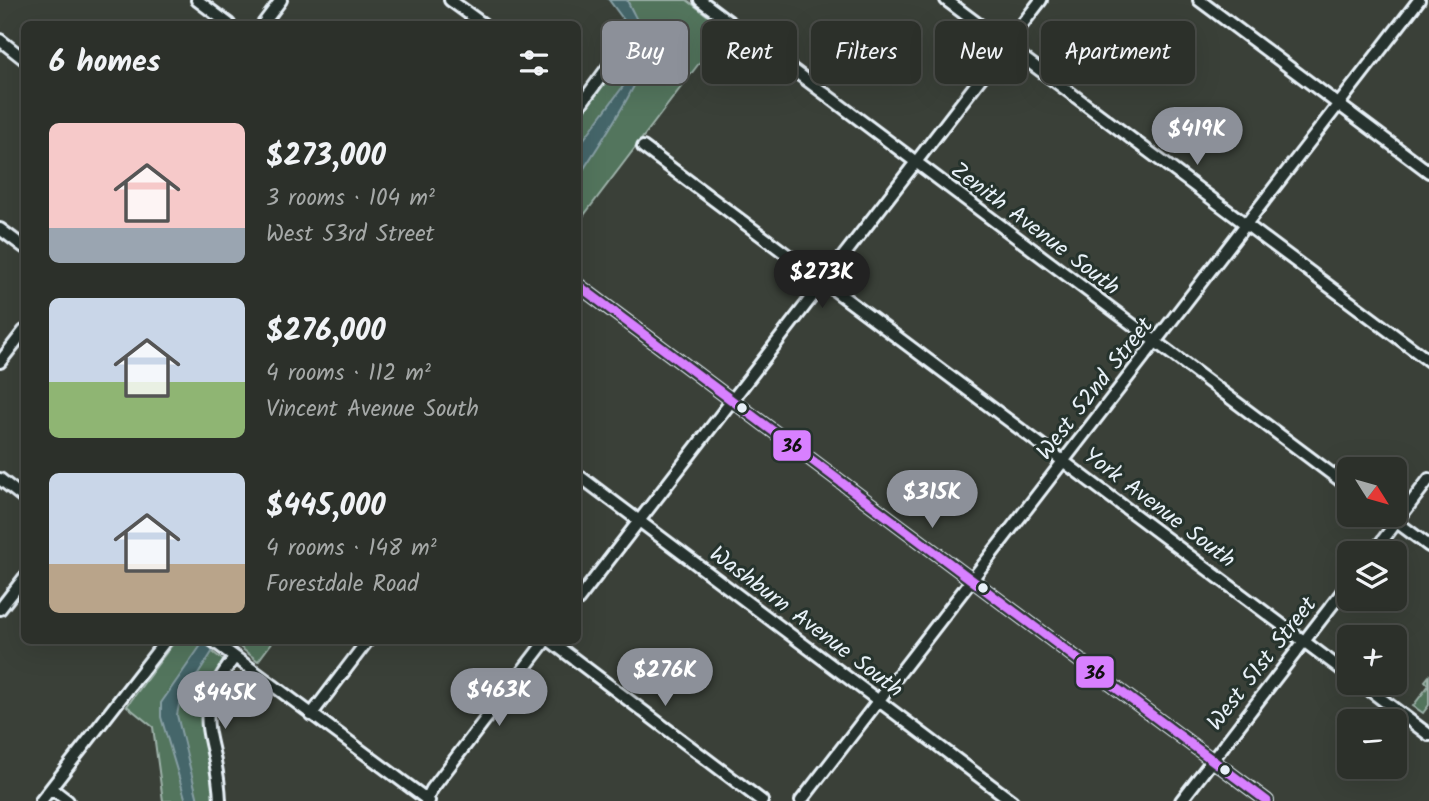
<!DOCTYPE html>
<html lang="en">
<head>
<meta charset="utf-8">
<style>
  :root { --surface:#2c302a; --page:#343832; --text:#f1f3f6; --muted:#a6a9a8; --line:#484b47; --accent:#8c9099 }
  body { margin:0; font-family:Kalam,sans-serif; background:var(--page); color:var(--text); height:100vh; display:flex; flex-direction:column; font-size:26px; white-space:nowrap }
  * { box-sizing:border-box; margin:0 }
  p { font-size:23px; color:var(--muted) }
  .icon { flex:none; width:38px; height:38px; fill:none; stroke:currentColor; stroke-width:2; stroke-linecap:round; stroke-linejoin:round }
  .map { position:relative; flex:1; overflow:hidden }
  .side { position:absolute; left:21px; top:21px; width:560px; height:623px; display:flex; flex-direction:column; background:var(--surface); border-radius:10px; box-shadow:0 7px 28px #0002,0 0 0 2px var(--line) }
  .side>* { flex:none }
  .hud { position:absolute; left:602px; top:21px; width:665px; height:63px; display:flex; gap:14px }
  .needle { width:46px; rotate:127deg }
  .controls { position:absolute; left:1337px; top:457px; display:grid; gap:14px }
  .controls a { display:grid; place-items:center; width:70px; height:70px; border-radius:10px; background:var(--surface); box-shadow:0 7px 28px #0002,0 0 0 2px var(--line); font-size:35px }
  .price { position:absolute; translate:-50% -60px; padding:0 16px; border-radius:24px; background:var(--accent); color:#fff; font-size:23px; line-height:46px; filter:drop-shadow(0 2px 4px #0008) }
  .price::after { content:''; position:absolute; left:50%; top:42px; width:21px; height:16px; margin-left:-10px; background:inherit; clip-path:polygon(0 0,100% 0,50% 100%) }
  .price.active { background:#222; color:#fff }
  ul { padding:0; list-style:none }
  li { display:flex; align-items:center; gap:21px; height:175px; padding:0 28px }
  li span { display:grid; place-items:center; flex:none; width:196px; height:140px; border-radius:10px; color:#555 }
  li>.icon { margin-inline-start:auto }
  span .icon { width:84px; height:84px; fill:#fffc; stroke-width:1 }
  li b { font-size:30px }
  h2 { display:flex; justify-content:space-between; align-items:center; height:84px; padding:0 28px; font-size:30px }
  .pill { padding:0 24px; border-radius:10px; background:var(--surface); box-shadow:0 7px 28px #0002,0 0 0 2px var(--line); font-size:24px; line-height:63px }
  .pill.active { background:var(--accent); color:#fff }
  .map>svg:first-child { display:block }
  .green { fill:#53745d; stroke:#9eb2aa; stroke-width:2 }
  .water { fill:#44666a; stroke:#869ea3; stroke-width:2 }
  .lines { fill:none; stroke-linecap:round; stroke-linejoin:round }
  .minor-casing { stroke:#e8f1f8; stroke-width:16 }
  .minor { stroke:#26332d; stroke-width:10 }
  .bus-1-casing { stroke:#26332d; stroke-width:14 }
  .bus-1 { stroke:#d880ff; stroke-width:9 }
  .bus-dot { fill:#e8f1f8; stroke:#26332d; stroke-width:2.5 }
  .labels { text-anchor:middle; stroke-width:6; stroke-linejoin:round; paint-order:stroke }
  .street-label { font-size:23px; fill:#e8f1f8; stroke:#26332d }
  .line-badge { stroke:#26332d; stroke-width:2.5 }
  .pale-badge-label { font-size:19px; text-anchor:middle; font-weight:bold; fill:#111 }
</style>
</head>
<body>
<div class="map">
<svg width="1429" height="801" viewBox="0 0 1429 801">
  <rect width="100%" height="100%" fill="#3a4038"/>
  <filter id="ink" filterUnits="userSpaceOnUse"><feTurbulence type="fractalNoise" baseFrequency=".0143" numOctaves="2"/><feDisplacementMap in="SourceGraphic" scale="14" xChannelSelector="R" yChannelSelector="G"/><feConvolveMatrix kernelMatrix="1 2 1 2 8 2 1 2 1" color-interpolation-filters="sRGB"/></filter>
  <g filter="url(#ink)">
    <!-- green -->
    <path class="green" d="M627,0H687L725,29L578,223V115L641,32Z
      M175,641H198L223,660L207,702L220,801H163L153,727L127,706Z
      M232,641H273L258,661Z
      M1429,676V705L1423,713L1413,706L1429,685L1425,681Z"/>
    <!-- water -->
    <path class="water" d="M609,0H627C633,14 644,30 647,45C651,71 593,153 578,178V147L627,81L633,54L626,23Z
      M204,641H219L179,705L177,715L197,796L198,801H186L161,717V703Z"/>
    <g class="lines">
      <!-- minor casing -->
      <g class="minor-casing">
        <path id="minor" d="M197,0L229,24
          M450,0L483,24
          M700,0L1349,487
          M946,0L1429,361
          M1199,0L1429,172
          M263,24L281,0
          M0,40L24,59
          M578,108L619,52
          M643,147L1349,675
          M0,229L24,247
          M578,285L1267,801
          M0,362L24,331
          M578,475L1012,801
          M0,479L24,498
          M1386,514L1429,546
          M1373,553L1429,479
          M578,600L1041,0
          M0,609L24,578
          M212,640L429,801
          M549,640L762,801
          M1359,682L1429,735
          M311,715L368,640
          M51,788L68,801
          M41,801L166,640
          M220,801C218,733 185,720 235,657
          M426,801L432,789L546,640
          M801,801L1419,0
          M1181,801L1349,583"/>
      </g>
      <!-- minor -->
      <use href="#minor" class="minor"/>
      <!-- bus-1 casing -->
      <g class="bus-1-casing">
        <path id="bus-1" d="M578,285L1267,801"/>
      </g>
      <!-- bus-1 -->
      <use href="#bus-1" class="bus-1"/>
    </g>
  </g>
  <!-- markers -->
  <g class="bus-dot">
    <circle cx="742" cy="408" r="6"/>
    <circle cx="983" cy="588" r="6"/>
    <circle cx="1225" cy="770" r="6"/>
  </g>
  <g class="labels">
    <!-- street labels -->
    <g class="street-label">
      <text transform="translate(1036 228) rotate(37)" y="8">Zenith Avenue South</text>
      <text transform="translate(1094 388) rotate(-52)" y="8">West 52nd Street</text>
      <text transform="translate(1160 507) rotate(37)" y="8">York Avenue South</text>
      <text transform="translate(807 621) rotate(37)" y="8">Washburn Avenue South</text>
      <text transform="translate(1261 663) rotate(-52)" y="8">West 51st Street</text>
    </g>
  </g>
  <g class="line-badge">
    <rect x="772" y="429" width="40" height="33" rx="7" fill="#d880ff"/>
    <rect x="1075" y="655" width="40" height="34" rx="7" fill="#d880ff"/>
  </g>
  <g class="pale-badge-label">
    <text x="792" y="452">36</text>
    <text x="1095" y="679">36</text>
  </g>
</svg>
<div class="controls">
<a><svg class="needle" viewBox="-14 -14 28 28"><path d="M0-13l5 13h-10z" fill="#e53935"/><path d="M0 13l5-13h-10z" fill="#a6a9a8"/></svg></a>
<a><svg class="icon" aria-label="layers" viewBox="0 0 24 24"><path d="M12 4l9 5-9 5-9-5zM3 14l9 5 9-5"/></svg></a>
<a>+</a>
<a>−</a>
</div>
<b class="price" style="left:1197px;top:167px">$419K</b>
<b class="price active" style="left:822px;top:310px">$273K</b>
<b class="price" style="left:932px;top:530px">$315K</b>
<b class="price" style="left:665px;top:708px">$276K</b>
<b class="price" style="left:499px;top:728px">$463K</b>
<b class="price" style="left:225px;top:731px">$445K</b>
<div class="hud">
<a class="pill active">Buy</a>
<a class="pill">Rent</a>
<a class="pill">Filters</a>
<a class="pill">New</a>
<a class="pill">Apartment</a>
</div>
<section class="side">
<h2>6 homes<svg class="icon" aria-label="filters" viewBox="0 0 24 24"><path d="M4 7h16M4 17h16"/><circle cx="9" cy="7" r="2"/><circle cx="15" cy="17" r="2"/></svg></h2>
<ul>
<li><span style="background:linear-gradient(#f6c9c9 75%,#9aa5b1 0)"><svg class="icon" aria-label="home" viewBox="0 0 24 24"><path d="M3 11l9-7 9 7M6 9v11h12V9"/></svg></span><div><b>$273,000</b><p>3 rooms · 104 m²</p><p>West 53rd Street</p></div></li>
<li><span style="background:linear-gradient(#c9d6e8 60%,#8fb573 0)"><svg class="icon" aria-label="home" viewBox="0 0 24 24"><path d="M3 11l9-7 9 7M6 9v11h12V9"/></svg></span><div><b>$276,000</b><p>4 rooms · 112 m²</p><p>Vincent Avenue South</p></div></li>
<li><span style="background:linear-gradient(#c9d6e8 65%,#b9a48a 0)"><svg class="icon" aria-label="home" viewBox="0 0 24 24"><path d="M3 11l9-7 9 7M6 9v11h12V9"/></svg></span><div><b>$445,000</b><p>4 rooms · 148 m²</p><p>Forestdale Road</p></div></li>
</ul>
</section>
</div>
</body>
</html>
